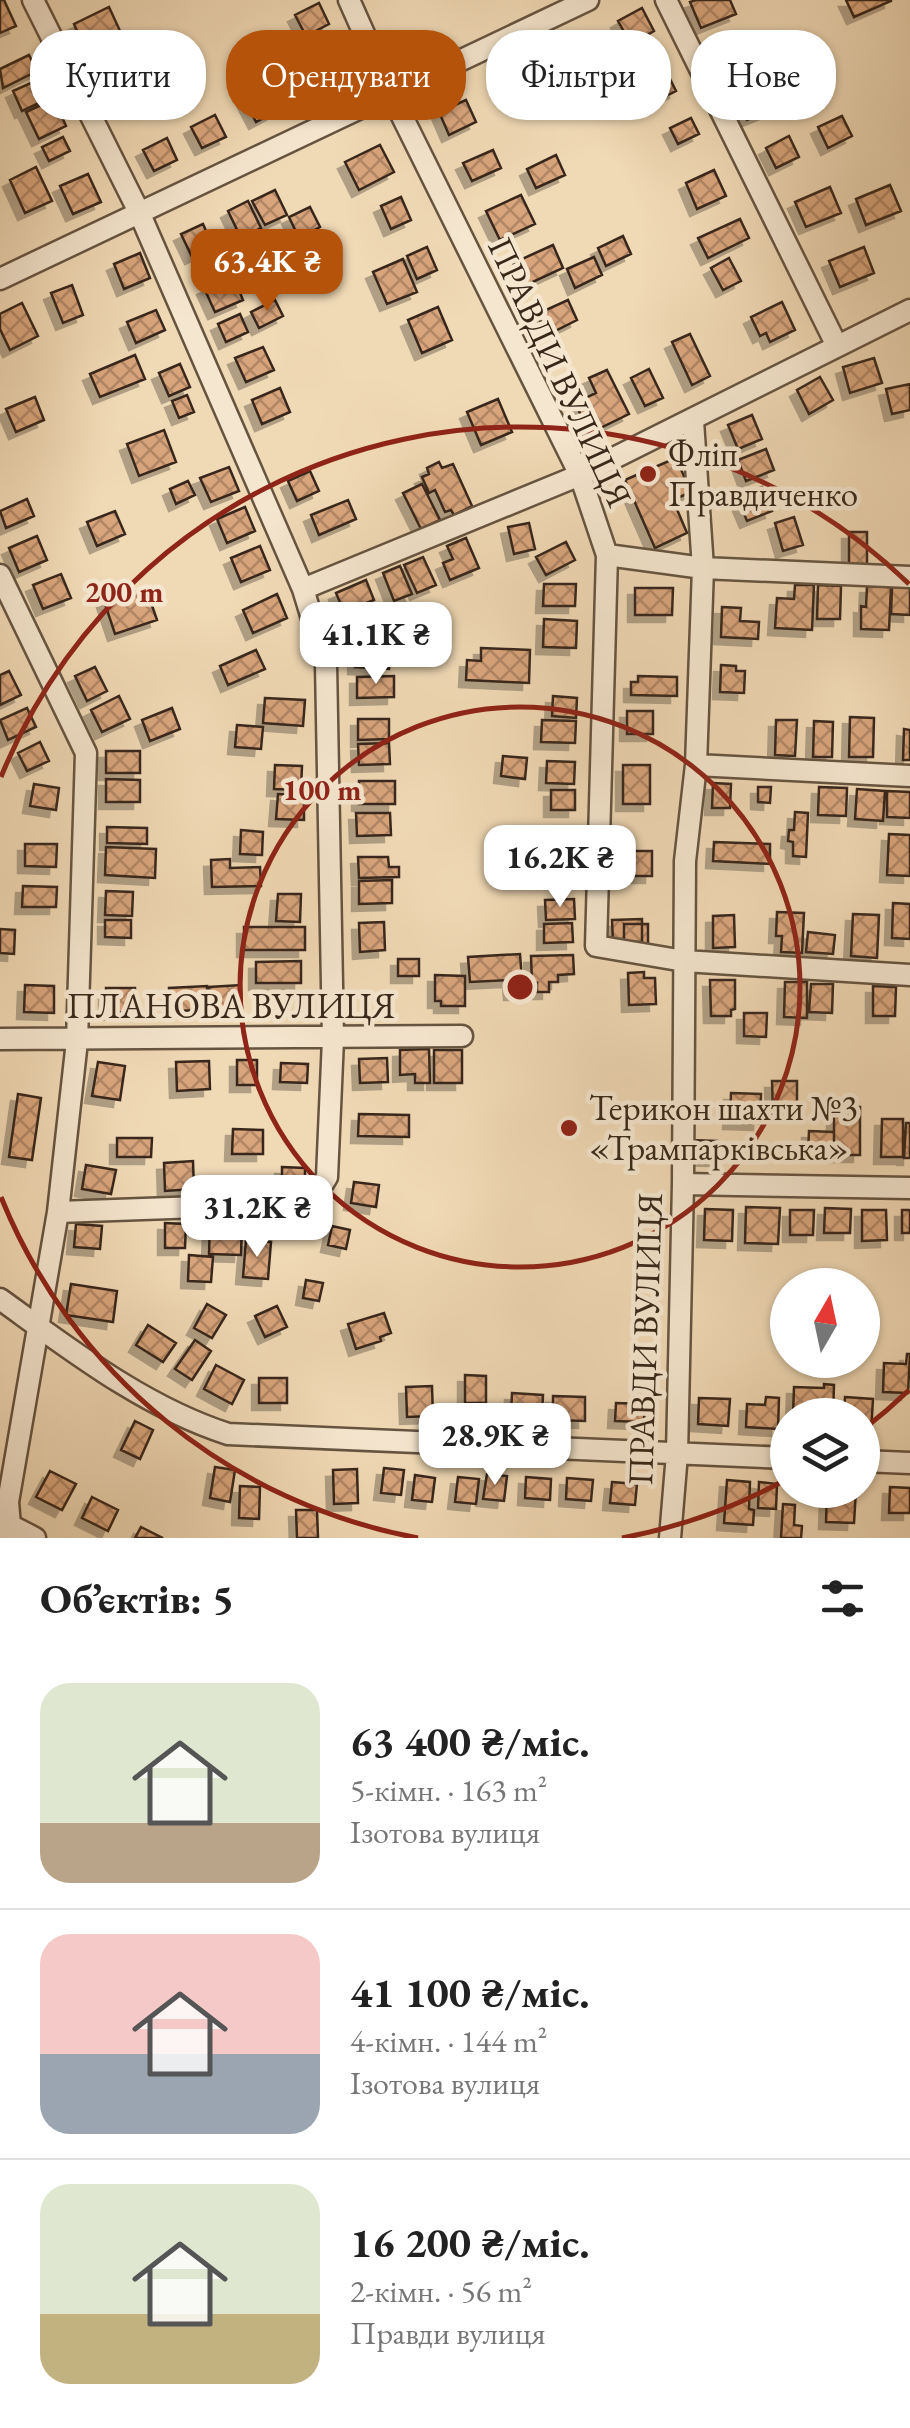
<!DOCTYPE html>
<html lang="uk">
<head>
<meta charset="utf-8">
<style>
  :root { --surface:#fff; --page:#f6f6f6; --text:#222; --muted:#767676; --line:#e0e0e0; --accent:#b45309 }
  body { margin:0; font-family:"EB Garamond",serif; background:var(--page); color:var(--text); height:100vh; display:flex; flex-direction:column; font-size:38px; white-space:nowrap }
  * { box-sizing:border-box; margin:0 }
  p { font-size:32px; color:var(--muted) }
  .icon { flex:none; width:55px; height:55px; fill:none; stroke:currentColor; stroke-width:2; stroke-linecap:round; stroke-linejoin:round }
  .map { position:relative; height:1538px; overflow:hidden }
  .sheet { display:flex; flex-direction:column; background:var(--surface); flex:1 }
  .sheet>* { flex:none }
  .top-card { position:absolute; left:30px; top:30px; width:850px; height:90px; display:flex; gap:20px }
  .needle { width:65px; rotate:9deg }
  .buttons { position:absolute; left:770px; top:1268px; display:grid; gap:20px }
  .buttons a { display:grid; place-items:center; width:110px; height:110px; border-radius:50%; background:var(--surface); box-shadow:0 2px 8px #0004; font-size:50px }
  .price { position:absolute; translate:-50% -85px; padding:0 22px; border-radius:20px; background:#fff; color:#222; font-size:32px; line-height:65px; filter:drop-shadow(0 2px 5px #0008) }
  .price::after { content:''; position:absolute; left:50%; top:60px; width:30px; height:22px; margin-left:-15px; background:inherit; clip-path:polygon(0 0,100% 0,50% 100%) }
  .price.active { background:var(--accent); color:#fff }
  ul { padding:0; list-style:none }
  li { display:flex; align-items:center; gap:30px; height:250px; padding:0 40px }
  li+li { border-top:2px solid var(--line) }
  li span { display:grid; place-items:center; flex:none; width:280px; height:200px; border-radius:30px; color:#555 }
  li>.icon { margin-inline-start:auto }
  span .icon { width:120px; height:120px; fill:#fffc; stroke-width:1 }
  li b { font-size:42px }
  h2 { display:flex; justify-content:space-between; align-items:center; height:120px; padding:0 40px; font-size:42px }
  .tag { padding:0 35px; border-radius:40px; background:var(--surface); box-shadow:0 2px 8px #0004; font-size:35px; line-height:90px }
  .tag.active { background:var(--accent); color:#fff }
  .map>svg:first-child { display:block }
  .building { fill:url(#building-cross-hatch); stroke:#38281a; stroke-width:2.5; filter:url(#shadow) }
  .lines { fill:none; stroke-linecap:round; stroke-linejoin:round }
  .street-casing { stroke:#665441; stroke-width:25 }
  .street { stroke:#f5e6cf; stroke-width:20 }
  .ring { fill:none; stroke:#8f2418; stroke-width:5 }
  .poi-dot { fill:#8f2418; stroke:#f5e6cf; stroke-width:4 }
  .labels { text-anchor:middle; stroke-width:9; stroke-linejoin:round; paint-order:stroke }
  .street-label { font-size:35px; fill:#38281a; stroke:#f5e6cf }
  .poi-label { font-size:35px; fill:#38281a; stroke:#f5e6cf; text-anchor:start }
  .centre { fill:#8f2418; stroke:#f5e6cf; stroke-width:5 }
  .ring-label { font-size:30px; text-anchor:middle; font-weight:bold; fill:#8f2418; stroke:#f5e6cf; stroke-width:9; stroke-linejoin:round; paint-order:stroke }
</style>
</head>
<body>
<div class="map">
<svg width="910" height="1538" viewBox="0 0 910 1538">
  <defs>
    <pattern id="building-cross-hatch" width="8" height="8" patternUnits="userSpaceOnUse" patternTransform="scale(2.5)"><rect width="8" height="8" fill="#d9a57c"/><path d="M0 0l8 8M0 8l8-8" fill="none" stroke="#b18665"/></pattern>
    <filter id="shadow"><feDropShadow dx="-7" dy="7" stdDeviation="0" flood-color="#0004"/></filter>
  </defs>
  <rect width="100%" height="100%" fill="#f0d9b5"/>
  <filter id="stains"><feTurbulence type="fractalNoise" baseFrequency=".002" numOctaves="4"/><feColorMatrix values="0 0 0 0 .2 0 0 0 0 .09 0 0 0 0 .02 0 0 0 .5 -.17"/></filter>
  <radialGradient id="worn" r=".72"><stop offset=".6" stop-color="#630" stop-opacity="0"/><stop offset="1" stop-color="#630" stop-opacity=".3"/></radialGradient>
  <!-- building -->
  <path class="building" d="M0,0H4L16,26L0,33Z
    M696,0H730L736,14L701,28L690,2Z
    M846,0H891V1L854,17Z
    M319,3L329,24L306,36L295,15Z
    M109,7L121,33L85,49L74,24Z
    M642,8L654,31L631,44L618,21Z
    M741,32L754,56L730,69L717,45Z
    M784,42L793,62L770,74L760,54Z
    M29,55L37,71L3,88L0,69Z
    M534,59L548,88L527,98L513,69Z
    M124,65L134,86L111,98L100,77Z
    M664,67L676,91L652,103L640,79Z
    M42,78L52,97L22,111L13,91Z
    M258,84L273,113L256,122L241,93Z
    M758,86L769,111L747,120L736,95Z
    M54,99L66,126L39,139L26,112Z
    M466,100L476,122L449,135L439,112Z
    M215,115L226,137L202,148L191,127Z
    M842,116L852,136L828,148L818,127Z
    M691,118L699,134L678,144L670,128Z
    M789,136L799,157L776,168L766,148Z
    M63,137L70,151L49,161L42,147Z
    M167,138L177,160L154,171L143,150Z
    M380,145L394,172L359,190L345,162Z
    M493,150L501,168L472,181L463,163Z
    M556,155L565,175L536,188L527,169Z
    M36,167L52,201L25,213L10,180Z
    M714,170L726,196L697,209L686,183Z
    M88,174L101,202L73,214L60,186Z
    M890,185L901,211L866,225L856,199Z
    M830,187L841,213L806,227L795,202Z
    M275,190L287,215L265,225L252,201Z
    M521,195L535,224L500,240L486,211Z
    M401,197L411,220L391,229L381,206Z
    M248,201L261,228L241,238L228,211Z
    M310,207L320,227L299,238L289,217Z
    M740,219L749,238L708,258L698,238Z
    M203,224L213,247L192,257L181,234Z
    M623,236L631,254L606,266L598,248Z
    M553,245L563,268L524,286L513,263Z
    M427,247L437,270L417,279L407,256Z
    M864,247L874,273L840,287L829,261Z
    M140,253L150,278L124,289L114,264Z
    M594,257L602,275L575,288L567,269Z
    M729,258L741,281L723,290L711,268Z
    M403,259L417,292L387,304L373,272Z
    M233,276L243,300L215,312L204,288Z
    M72,285L83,315L63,323L51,293Z
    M275,300L283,316L259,328L251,312Z
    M568,300L577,320L547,335L537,314Z
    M782,302L795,330L770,342L766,333L760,336L751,317Z
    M22,303L38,336L10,350L0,329V314Z
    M438,307L452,340L422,353L408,320Z
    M156,310L165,330L136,343L127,322Z
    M240,314L248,332L226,342L218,324Z
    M690,334L710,376L692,385L672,342Z
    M263,347L274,370L246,382L235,358Z
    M135,355L145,379L100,397L90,374Z
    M874,358L882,383L850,393L843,367Z
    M180,364L190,387L169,396L159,373Z
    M649,369L663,398L645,406L631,378Z
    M607,370L629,414L590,433L575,403L596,393L589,378Z
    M820,377L833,400L809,414L797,390Z
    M910,384V410L892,414L886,389Z
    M280,388L290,412L262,424L252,400Z
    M187,395L194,412L179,418L172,401Z
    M35,397L44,420L16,432L6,409Z
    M498,399L512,432L481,445L467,412Z
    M752,415L762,439L738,449L728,425Z
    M164,430L176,462L139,476L127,444Z
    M766,449L774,470L746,481L738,460Z
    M676,458L691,492L673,500L687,533L655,548L625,480Z
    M439,462L442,468L453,464L472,506L454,515L451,510L445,512L435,490L429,493L422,477L429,474L427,468Z
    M229,467L239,491L211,502L200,478Z
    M310,471L319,491L297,501L288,481Z
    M188,481L195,495L176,504L170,489Z
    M422,484L440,520L421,529L403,493Z
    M762,487L772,511L747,521L737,497Z
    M27,499L34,516L6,528L0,511Z
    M348,500L356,519L319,535L311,515Z
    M245,507L255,531L227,543L217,519Z
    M115,511L125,534L97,546L87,522Z
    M794,517L803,545L783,551L775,523Z
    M529,523L535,549L514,554L508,527Z
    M849,532H867V565H849Z
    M37,536L47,560L19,572L9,548Z
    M466,538L479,568L450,580L443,563L453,559L447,546Z
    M566,542L575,560L546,575L536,557Z
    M260,546L270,570L241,582L231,558Z
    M423,557L436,585L417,593L404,565Z
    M400,566L412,594L394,601L383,573Z
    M61,574L71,598L43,609L33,585Z
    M366,580L374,600L344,612L336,593Z
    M544,584H576L575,606H543Z
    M795,585H814L812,630L775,628L777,598L794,599Z
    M818,585L841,586L840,619H817Z
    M867,586L891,587L889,630L861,629V606L866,607Z
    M892,587H910V615L891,614Z
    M146,588L157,620L115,634L104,601Z
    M635,588H673L672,615H635Z
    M277,594L287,618L253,633L243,610Z
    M722,607L741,608L740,621L759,622L758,639L721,637Z
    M544,619L577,621L576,648L543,647Z
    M356,641L391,643L389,669L355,667Z
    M481,648L530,650L529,683L466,680L467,660L481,661Z
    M256,650L265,669L228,685L220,666Z
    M721,665L736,666V671H745L744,693L720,692Z
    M95,667L107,691L87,701L75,676Z
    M9,671L21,695L0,705V675Z
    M394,676V697L357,698V677Z
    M638,676L677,677V696L631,695V682H638Z
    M119,696L130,719L102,732L91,710Z
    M553,696L577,698L576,718L552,716Z
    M265,698L305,700L303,726L263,723Z
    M27,708L36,727L8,740L0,720Z
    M172,708L180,729L150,741L142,720Z
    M627,711H653V734H627Z
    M850,717L874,718L873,757H849Z
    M358,719H389V739L358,740Z
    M542,720L576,721L575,743L541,742Z
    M776,720H797L795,756L775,755Z
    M814,721L833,722L832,757H813Z
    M237,725L263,727L261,749L235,747Z
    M904,729L910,730V760H903Z
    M40,742L49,761L27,771L18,753Z
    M389,743L390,764L359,765L358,744Z
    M106,751H140V773H106Z
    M503,756L527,758L525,779L501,776Z
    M547,761L575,762L574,784L546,783Z
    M275,765L302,766L301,790L274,789Z
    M623,765H650V804H623Z
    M106,779L140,780V802H106Z
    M359,781H395V804H359Z
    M713,783L731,784L730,808H712Z
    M34,784L59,788L56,810L30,806Z
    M758,787H771L770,803L758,802Z
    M819,787L847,788L846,816L818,815Z
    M857,789L885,791L883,821L855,819Z
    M551,790H575V810H551Z
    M887,791L910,792V818L887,817Z
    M278,794L304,796V820L276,819Z
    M795,812L808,813L806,857L793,856V842L788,841L789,830H794Z
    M356,813H390L391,835L357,836Z
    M107,827L147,828V844L107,843Z
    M241,830L263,832L262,855L240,854Z
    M889,834L910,835V876L887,875Z
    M714,842L770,844V864L713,861Z
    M25,844H57L56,867L25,866Z
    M106,847L156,849L155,878L105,875Z
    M626,851H652V876H626Z
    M358,857H388L389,867H399V877L359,878Z
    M230,859V868L260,867L261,886L212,887L211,860Z
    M392,880V903L359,904V881Z
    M23,886L57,887L56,907H22Z
    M106,891L133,892L132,916L105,915Z
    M278,894H301L300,922L276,921Z
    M574,899L575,919L546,920L545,900Z
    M893,903L910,904V939L892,938Z
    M777,912L804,913L802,953L781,952L782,936H776Z
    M853,914L879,915L877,958L851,956Z
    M734,915L735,947L713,948V916Z
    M642,919V942H613L612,920Z
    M105,920H131V938L105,937Z
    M384,922L385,950L360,952L359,923Z
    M572,923L573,942L544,943V924Z
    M624,924H648V944L624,945Z
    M244,927H305V950H244Z
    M0,929L15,930L14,954L0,953Z
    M808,932L835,935L833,954L806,952Z
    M520,954L523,993H511L510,980L470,982L468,957Z
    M573,955L574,974L558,975V982H549V992H537V983H532L531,956Z
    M398,959H419V976H398Z
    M301,961V983H256V962Z
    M644,972V978H655L656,1004L629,1005L628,973Z
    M435,975L465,976V1006H441V1001H435Z
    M710,980H735V1009L731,1010V1016H711Z
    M785,982H807V1018L784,1017Z
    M811,984H833L832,1013L809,1012Z
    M25,985L54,986V1013L24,1012Z
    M241,985L242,1008L210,1009L209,987Z
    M207,986V1010L170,1011L169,988Z
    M873,986L896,987L895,1016H873Z
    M106,988H135V1012L106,1013Z
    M744,1013H767L766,1037L744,1036Z
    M429,1049L430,1083H415V1074L400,1075V1050Z
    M434,1050H462V1083H434Z
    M387,1058L388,1082L360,1083L359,1059Z
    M237,1060H257V1085H237Z
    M209,1061L210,1089L177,1091L176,1062Z
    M98,1062L125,1066L120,1100L92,1096Z
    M281,1063L308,1064L307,1083L280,1082Z
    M772,1081H797V1114H773Z
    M731,1093L761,1094L760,1123L730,1122Z
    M18,1094L41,1098L32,1160L9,1157Z
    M834,1107H860V1155H834Z
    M359,1114L409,1115V1137L358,1136Z
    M882,1119H903V1157H881Z
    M906,1123H910V1158H904Z
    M233,1129L263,1130V1154H232Z
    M809,1131L834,1132V1155H808Z
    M117,1138H152L151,1157H117Z
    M690,1140L717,1141L716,1159L689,1158Z
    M193,1161L194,1189L165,1191L164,1163Z
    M86,1165L116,1170L111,1194L82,1189Z
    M282,1167L305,1168V1194L282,1193Z
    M354,1182L379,1185L376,1207L351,1203Z
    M746,1207L780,1208L778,1244L745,1243Z
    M825,1208L851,1209L850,1233H824Z
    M705,1209L733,1210L732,1241L704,1240Z
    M790,1210H814L813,1235H790Z
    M862,1210H886L887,1240L862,1241Z
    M902,1210H910V1233H902Z
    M165,1223L186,1224L185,1248H165Z
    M76,1224L102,1226L100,1249L74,1247Z
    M210,1224L242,1225L241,1255L209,1254Z
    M332,1226L350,1230L346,1249L328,1245Z
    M246,1240L271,1242L268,1279L243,1277Z
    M189,1255L213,1257L211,1282L188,1281Z
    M306,1280L323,1283L319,1301L303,1298Z
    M71,1284L117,1291L113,1322L66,1315Z
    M207,1304L226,1315L212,1338L194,1328Z
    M277,1306L287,1327L265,1337L255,1316Z
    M384,1313L391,1333L380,1337L381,1341L356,1349L348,1324Z
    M148,1325L176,1343L163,1362L136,1345Z
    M195,1340L211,1351L192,1380L175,1369Z
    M907,1354H910L908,1393L883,1392L884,1363L906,1364Z
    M216,1365L244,1380L232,1404L204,1389Z
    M465,1375L486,1376V1403H465Z
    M259,1378H287V1403H259Z
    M824,1384L834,1385L833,1415H793L794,1387L824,1388Z
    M432,1386L433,1416L407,1417L406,1387Z
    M512,1393L543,1395L542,1418L511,1417Z
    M553,1396L585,1397V1421L553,1420Z
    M766,1397L779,1398L778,1429L746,1427L747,1404L765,1405Z
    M845,1397L873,1399L871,1433H862V1415H844Z
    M699,1398L730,1399L728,1426L698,1424Z
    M616,1403L645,1404L644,1422L615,1421Z
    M135,1421L153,1430L140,1459L121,1450Z
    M215,1467L235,1470L230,1502L210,1498Z
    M384,1468L404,1470L401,1495L381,1493Z
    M357,1469L358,1503L334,1504L333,1470Z
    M50,1471L76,1484L62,1510L36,1497Z
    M487,1474L507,1476L504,1501L483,1499Z
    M415,1475L435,1478L432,1502L412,1500Z
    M458,1477L479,1479L476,1504L455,1502Z
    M526,1477L551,1479L550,1500L525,1498Z
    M567,1478L593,1480L591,1501L566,1499Z
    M727,1480L750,1482L749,1509L754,1510L753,1525L724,1523Z
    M612,1482L637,1484L635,1505L610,1503Z
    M759,1482L777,1484L776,1509L758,1508Z
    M240,1486L260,1487L259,1519L239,1518Z
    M890,1487L910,1488V1513H889Z
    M827,1490H856L854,1523L826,1522Z
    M92,1497L118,1510L108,1531L82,1518Z
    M783,1504L795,1505L794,1525L802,1526L801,1538H781Z
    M296,1510H317L318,1538H297Z
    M141,1527L163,1538H135Z"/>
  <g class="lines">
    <!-- street casing -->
    <g class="street-casing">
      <path id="street" d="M33,0L139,212L303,589L326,664L333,1039L327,1177L311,1203L58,1212
        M349,0L390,92L580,475L607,555L596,946L684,961L910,975
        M666,0L837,346
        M0,279L588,0
        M607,555L703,568L910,577
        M0,575L86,753L77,1041L58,1212L8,1502L10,1525L3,1538
        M303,589L580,475L910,310
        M696,765L910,776
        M0,1039L462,1036
        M683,1184L910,1188
        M0,1299C71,1350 144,1407 228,1434L788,1458
        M862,1461L910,1463
        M10,1525L35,1538
        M670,1538L677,1454L683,1184L685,861L696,765L703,568L693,421"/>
    </g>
    <!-- street -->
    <use href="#street" class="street"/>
  </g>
  <!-- distance rings -->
  <g class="ring">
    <circle cx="520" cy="987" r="280"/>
    <path d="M909 1390A560 560 0 0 1 865 1428M787 1479A560 560 0 0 1 622 1538M418 1538A560 560 0 0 1 1 1197M1 777A560 560 0 0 1 909 584"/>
  </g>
  <!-- markers -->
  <g class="poi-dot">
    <circle cx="648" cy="474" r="10"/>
    <circle cx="569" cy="1128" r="10"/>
  </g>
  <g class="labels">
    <!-- street labels -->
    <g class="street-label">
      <text transform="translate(560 372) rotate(65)" y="12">ПРАВДИ ВУЛИЦЯ</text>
      <text x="231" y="1018">ПЛАНОВА ВУЛИЦЯ</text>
      <text transform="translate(645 1339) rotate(-88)" y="12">ПРАВДИ ВУЛИЦЯ</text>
    </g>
    <!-- poi labels -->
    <g class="poi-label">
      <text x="668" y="466">Фліп<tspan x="668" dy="40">Правдиченко</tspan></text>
      <text x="589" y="1120">Терикон шахти №3<tspan x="589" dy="40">«Трампарківська»</tspan></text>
    </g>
  </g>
  <circle cx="520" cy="987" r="15" class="centre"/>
  <g class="ring-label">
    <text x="124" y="602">200 m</text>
    <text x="322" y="800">100 m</text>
  </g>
  <rect width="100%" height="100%" filter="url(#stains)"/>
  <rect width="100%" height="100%" fill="url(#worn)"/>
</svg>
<div class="buttons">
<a><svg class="needle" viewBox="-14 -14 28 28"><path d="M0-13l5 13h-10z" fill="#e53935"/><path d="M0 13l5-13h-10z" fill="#767676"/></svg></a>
<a><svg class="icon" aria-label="layers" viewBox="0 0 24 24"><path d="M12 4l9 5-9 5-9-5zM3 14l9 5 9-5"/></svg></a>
</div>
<b class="price active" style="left:267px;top:314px">63.4K ₴</b>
<b class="price" style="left:376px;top:687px">41.1K ₴</b>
<b class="price" style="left:560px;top:910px">16.2K ₴</b>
<b class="price" style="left:257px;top:1260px">31.2K ₴</b>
<b class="price" style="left:495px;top:1488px">28.9K ₴</b>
<div class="top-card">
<a class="tag">Купити</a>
<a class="tag active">Орендувати</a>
<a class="tag">Фільтри</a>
<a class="tag">Нове</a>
</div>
</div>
<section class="sheet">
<h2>Об’єктів: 5<svg class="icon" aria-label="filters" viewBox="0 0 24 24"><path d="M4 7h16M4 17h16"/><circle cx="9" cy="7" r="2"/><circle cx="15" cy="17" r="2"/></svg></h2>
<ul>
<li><span style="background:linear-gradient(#dfe7d0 70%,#b9a48a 0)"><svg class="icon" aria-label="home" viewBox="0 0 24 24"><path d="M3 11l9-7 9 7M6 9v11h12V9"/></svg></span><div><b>63 400 ₴/міс.</b><p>5-кімн. · 163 m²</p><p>Ізотова вулиця</p></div></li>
<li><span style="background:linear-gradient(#f6c9c9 60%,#9aa5b1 0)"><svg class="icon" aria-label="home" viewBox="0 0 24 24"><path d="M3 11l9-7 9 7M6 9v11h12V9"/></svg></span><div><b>41 100 ₴/міс.</b><p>4-кімн. · 144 m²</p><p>Ізотова вулиця</p></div></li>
<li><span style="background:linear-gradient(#dfe7d0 65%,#c2b280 0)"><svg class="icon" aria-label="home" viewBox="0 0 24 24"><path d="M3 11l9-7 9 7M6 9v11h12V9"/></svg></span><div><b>16 200 ₴/міс.</b><p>2-кімн. · 56 m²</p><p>Правди вулиця</p></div></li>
</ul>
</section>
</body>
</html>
